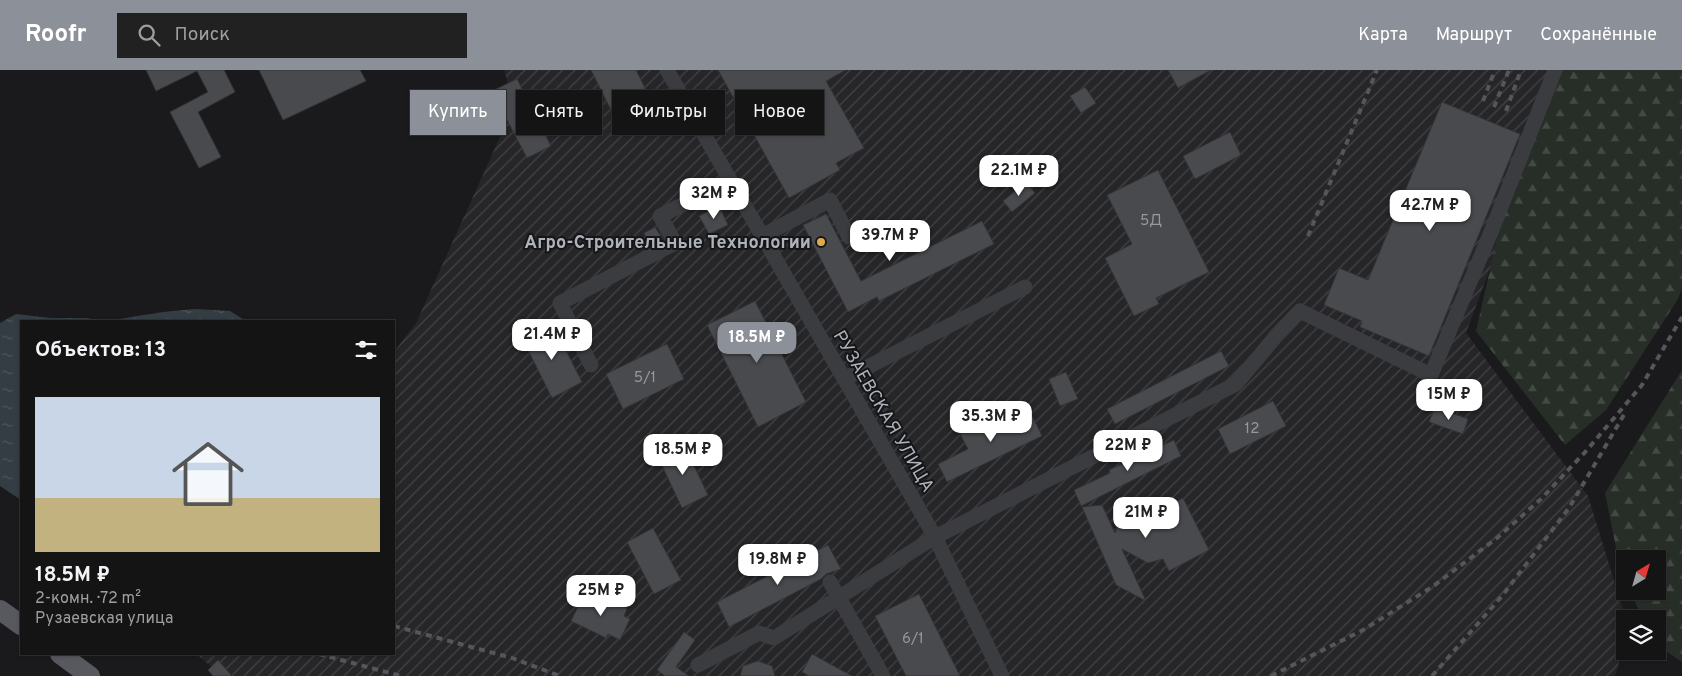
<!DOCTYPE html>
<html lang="ru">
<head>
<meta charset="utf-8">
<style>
  :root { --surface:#141415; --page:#212122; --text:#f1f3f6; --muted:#9d9ea0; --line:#333334; --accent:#8c9099 }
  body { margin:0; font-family:Overpass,sans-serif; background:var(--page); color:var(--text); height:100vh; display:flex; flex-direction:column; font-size:19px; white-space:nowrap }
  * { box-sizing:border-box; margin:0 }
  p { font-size:16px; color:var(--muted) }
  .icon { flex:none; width:28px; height:28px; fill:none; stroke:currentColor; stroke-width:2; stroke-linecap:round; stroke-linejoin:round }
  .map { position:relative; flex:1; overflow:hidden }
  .sheet { position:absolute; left:20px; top:250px; width:375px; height:335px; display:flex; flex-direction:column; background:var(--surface); border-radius:0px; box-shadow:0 1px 4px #0004,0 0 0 1px var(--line) }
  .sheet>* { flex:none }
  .hud { position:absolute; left:410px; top:20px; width:475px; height:45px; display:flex; gap:10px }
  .needle { width:32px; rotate:37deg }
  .controls { position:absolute; left:1616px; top:480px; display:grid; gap:10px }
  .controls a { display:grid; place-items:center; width:50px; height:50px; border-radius:0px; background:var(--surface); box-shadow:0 1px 4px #0004,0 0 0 1px var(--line); font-size:25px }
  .price { position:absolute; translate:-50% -42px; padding:0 11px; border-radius:10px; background:#fff; color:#222; font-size:16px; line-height:32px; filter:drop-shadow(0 1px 2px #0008) }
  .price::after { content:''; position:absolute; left:50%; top:30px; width:15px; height:11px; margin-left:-8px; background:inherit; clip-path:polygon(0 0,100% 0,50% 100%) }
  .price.selected { background:var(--accent); color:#fff }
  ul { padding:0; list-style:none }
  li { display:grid; align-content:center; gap:10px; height:265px; padding:0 15px }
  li+li { border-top:1px solid var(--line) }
  li span { display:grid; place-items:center; height:155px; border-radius:0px; color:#555 }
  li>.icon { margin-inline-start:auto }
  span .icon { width:90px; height:90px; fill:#fffc; stroke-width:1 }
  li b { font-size:21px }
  h2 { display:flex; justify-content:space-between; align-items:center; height:60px; padding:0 15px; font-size:21px }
  .chip { padding:0 18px; border-radius:0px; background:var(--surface); box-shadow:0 1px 4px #0004,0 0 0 1px var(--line); font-size:18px; line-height:45px }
  .chip.selected { background:var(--accent); color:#fff }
  header { display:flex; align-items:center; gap:30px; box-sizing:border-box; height:70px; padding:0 25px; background:var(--accent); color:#fff }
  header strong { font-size:24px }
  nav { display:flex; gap:28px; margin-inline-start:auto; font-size:18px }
  .search { width:350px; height:45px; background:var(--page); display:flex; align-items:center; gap:12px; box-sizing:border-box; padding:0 18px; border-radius:0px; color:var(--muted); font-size:19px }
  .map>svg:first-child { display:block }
  .industrial { fill:url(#industrial-furrows) }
  .forest { fill:url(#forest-firs) }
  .water { fill:url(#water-ripples) }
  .building { fill:#494a4e; stroke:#343437 }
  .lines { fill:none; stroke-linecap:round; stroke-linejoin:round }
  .minor { stroke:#3b3c40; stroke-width:15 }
  .major { stroke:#57595f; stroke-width:20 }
  .rail { stroke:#54565b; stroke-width:4; stroke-dasharray:6 5; stroke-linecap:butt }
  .poi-dot { fill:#e1a94d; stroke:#151517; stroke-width:2 }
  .labels { text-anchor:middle; stroke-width:4; stroke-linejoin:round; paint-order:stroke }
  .number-label { font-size:15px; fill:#95989f }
  .poi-label { font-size:18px; font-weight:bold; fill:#aeb2ba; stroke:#151517; text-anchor:end }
  .street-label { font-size:18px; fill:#aeb2ba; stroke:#151517 }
</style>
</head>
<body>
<header>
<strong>Roofr</strong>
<div class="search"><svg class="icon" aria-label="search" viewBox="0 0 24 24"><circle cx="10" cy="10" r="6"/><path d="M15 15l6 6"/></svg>Поиск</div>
<nav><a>Карта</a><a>Маршрут</a><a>Сохранённые</a></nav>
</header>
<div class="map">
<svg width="1682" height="606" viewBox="0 0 1682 606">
  <defs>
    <pattern id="industrial-furrows" width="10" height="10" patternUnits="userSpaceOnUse" patternTransform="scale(1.25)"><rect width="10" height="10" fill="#262629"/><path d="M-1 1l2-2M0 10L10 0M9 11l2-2" fill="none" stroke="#434346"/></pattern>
    <pattern id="forest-firs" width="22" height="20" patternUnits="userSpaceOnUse" patternTransform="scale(1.25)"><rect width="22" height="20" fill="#262e27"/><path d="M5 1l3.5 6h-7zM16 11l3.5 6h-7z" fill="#434a44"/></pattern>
    <pattern id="water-ripples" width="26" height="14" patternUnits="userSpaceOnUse" patternTransform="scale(1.25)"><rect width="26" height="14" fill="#343d44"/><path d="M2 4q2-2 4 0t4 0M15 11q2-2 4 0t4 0" fill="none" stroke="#4f575d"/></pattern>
  </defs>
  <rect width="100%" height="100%" fill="#1a1a1c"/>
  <!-- industrial -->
  <path class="industrial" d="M504,0H1564L1466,263L1588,426L1626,549L1625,572L1615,606H223L196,584H394V282L416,253L514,36Z"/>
  <!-- forest -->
  <path class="forest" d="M1563,0H1682V218L1678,229L1606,340L1565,375L1476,261L1502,147Z
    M1682,300V592L1658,576V549H1643L1630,521H1658V489H1625V509L1620,497L1605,423Z"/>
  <!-- water -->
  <path class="water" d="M195,239L230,241L246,251H108C137,246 165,241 195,239Z
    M16,244L51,248H87L101,251H21V430L0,416V253Z"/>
  <!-- building -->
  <path class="building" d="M146,0H224L235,22L198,42L221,87L199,98L170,42L208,22L197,1L156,21Z
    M259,0H360L366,11L283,50Z
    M591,0H636L657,42L621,60Z
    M718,0H846L826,11L864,78L836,93L840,100L789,128Z
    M1168,0H1211L1178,18Z
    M517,9L551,76L527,88L492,21Z
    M1085,17L1096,33L1081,43L1070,26Z
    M1442,32L1520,64L1429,286L1360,257L1362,251L1324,235L1339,198L1368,210Z
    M1230,62L1241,85L1195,109L1183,86Z
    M1158,100L1209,202L1156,228L1159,234L1134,246L1105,188L1132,174L1107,125Z
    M1026,112L1035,123L1012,142L1003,131Z
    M719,136L728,155L709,164L699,146Z
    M826,144L861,211L982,151L994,174L879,231L877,227L848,242L803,155Z
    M655,157L662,168L649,175L644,163Z
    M755,231L806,332L758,357L707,255Z
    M553,255L582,312L552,328L523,270Z
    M667,274L684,309L623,339L606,304Z
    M1221,281L1229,296L1115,354L1107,339Z
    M1066,302L1078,329L1060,336L1049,309Z
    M1273,331L1286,356L1230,384L1218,359Z
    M1028,337L1042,366L947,412L938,394L968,379L960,364L986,351L989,356Z
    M1435,337L1468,349L1463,364L1429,352Z
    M1174,370L1181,386L1081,436L1074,420L1110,403L1109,400Z
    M684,375L708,425L682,438L658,387Z
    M1183,428L1209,480L1169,501L1163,489L1148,493L1122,479L1146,531L1116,515L1082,437L1102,435L1115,463L1125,438L1134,430L1142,429L1150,445Z
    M653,458L681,510L654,524L627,472Z
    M828,475L841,499L826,504L821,509L729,557L717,532Z
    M584,524L607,535L610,530L627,539L624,546L630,549L620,570L608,564L606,568L571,551Z
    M919,524L960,606H906L875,546Z
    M684,562L695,570L676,597L689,606H665L657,600Z
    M812,584L852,606H809L802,602Z
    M218,590L232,606H213L208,600Z
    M758,591L772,596L775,606H740L743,596Z"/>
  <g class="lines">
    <!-- minor -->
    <path class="minor" d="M667,0L935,467L1002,606
      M762,166L830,130L849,167
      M591,295L560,233L675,173L660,146L730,111
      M844,309L1025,217
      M830,512L883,606
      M698,595L759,563L774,568L935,467L1236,314L1276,266L1300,241L1431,305L1491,162L1555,0"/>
    <!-- major -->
    <path class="major" d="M0,540L21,555
      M60,584L90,606"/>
    <!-- rail -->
    <path class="rail" d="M1483,31L1495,0
      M1494,37L1509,0
      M1506,41L1521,0
      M1308,166L1377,0
      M394,556L512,588L560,606
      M319,584L401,606
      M1271,606L1363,560L1432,517L1497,468L1541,429L1587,380L1642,315L1682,247
      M1432,606L1502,526L1569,438L1625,343"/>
  </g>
  <!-- markers -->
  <circle class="poi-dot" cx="821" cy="172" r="5"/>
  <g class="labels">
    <!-- number labels -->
    <g class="number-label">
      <text x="1151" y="155">5Д</text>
      <text x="645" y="312">5/1</text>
      <text x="1252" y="363">12</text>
      <text x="913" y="573">6/1</text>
    </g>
    <!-- poi labels -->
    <g class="poi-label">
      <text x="811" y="178">Агро-Строительные Технологии</text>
    </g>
    <!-- street labels -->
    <g class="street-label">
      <text transform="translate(884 341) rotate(60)" y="6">РУЗАЕВСКАЯ УЛИЦА</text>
    </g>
  </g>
</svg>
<div class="controls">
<a><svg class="needle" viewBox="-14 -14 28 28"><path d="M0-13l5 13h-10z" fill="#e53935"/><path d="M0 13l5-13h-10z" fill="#9d9ea0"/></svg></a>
<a><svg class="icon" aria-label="layers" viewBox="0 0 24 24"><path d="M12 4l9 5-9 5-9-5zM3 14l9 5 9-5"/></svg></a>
</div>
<b class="price" style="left:1019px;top:127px">22.1M ₽</b>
<b class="price" style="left:714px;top:150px">32M ₽</b>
<b class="price" style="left:1430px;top:162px">42.7M ₽</b>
<b class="price" style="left:890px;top:192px">39.7M ₽</b>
<b class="price" style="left:552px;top:291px">21.4M ₽</b>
<b class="price selected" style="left:757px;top:294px">18.5M ₽</b>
<b class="price" style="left:1449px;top:351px">15M ₽</b>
<b class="price" style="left:991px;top:373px">35.3M ₽</b>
<b class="price" style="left:1128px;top:402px">22M ₽</b>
<b class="price" style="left:683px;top:406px">18.5M ₽</b>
<b class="price" style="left:1146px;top:469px">21M ₽</b>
<b class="price" style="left:778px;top:516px">19.8M ₽</b>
<b class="price" style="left:601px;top:547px">25M ₽</b>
<div class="hud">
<a class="chip selected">Купить</a>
<a class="chip">Снять</a>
<a class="chip">Фильтры</a>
<a class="chip">Новое</a>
</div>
<section class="sheet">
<h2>Объектов: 13<svg class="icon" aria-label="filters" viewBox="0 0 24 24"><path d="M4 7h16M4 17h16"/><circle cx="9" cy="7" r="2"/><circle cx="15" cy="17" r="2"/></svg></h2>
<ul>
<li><span style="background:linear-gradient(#c9d6e8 65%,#c2b280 0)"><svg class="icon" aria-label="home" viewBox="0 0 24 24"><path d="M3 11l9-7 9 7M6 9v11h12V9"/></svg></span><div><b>18.5M ₽</b><p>2-комн. · 72 m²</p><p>Рузаевская улица</p></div></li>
</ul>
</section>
</div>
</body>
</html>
